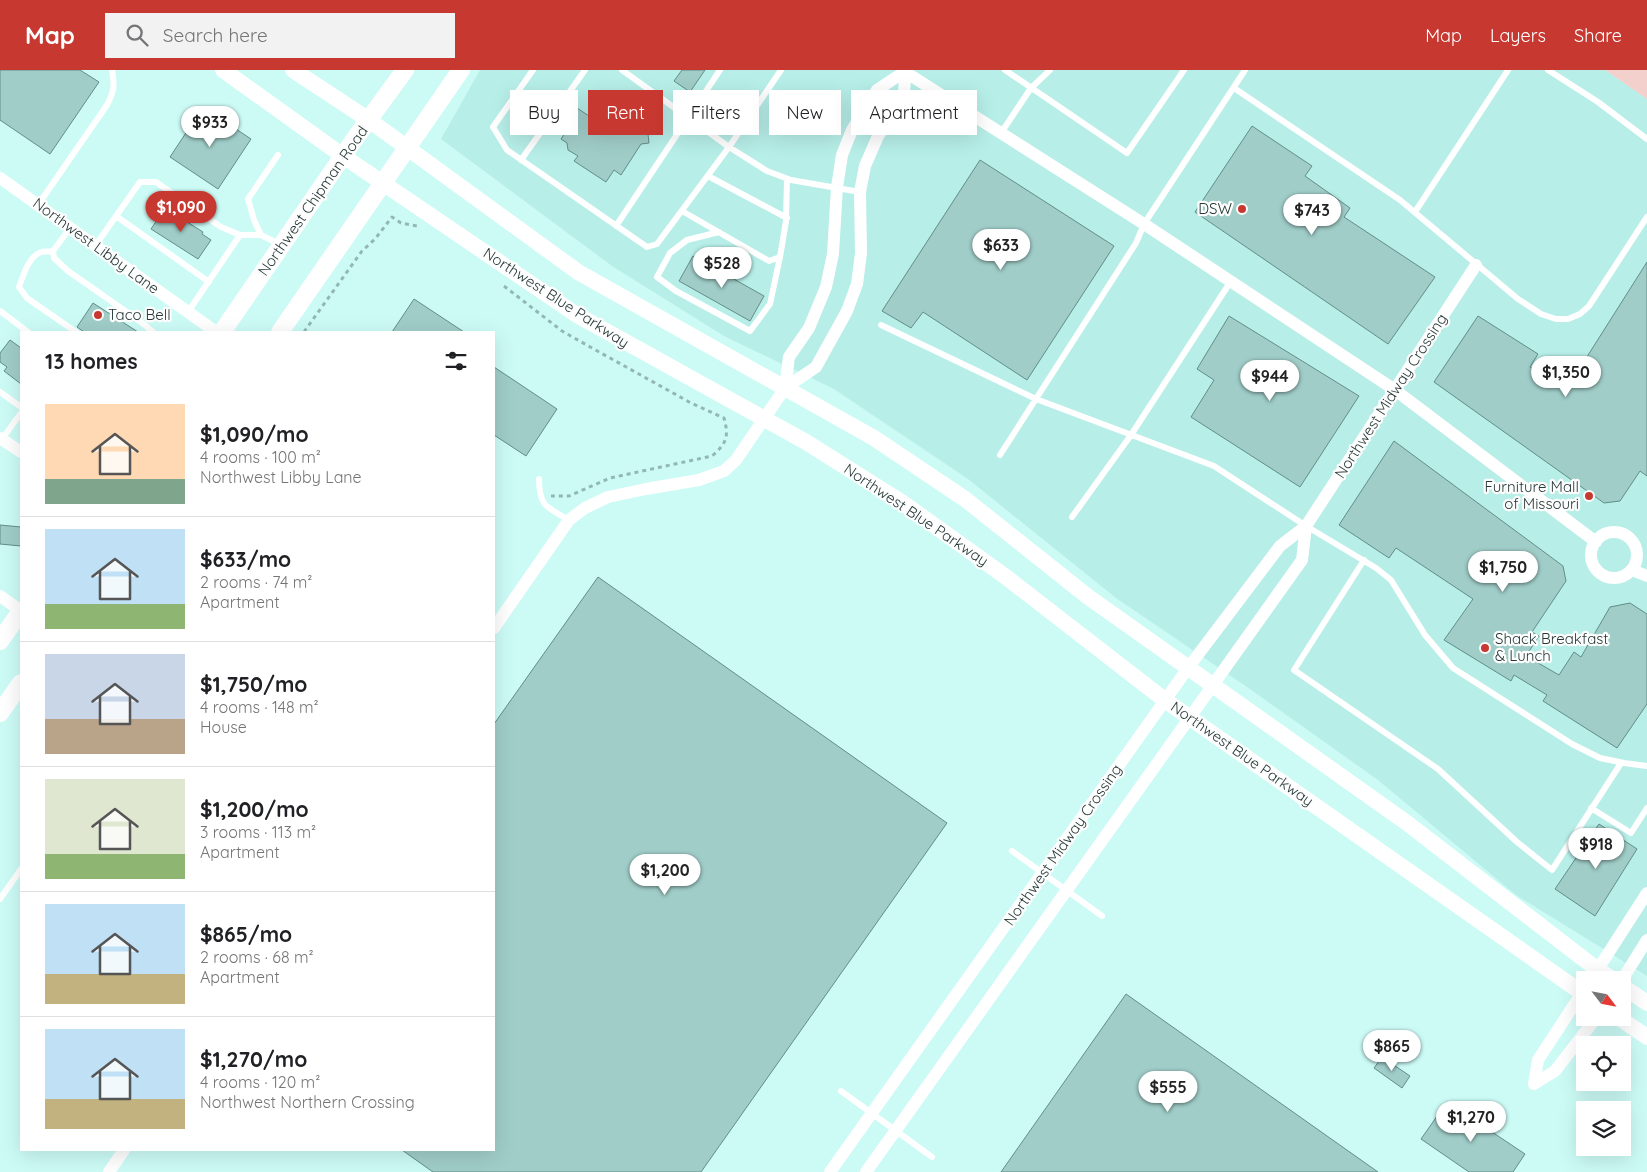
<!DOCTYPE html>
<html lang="en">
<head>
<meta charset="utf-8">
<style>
  :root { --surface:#fff; --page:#f2f2f2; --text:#202124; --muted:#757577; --line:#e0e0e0; --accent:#c63830 }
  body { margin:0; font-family:Quicksand,sans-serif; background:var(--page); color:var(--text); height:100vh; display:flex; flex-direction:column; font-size:19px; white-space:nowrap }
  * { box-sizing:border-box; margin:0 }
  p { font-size:16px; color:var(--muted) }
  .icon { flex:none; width:28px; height:28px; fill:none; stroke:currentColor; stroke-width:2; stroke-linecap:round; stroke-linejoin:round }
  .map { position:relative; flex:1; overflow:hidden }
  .side { position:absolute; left:20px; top:261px; width:475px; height:820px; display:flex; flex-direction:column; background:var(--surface); border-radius:0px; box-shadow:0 5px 20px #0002 }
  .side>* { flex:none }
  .hud { position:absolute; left:510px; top:20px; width:475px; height:45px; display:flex; gap:10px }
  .needle { width:32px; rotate:122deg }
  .controls { position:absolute; left:1576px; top:901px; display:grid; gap:10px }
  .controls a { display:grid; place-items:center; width:55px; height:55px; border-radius:0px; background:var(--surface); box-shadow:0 5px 20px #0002; font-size:25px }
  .price { position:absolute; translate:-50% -42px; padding:0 11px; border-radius:18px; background:#fff; color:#222; font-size:16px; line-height:32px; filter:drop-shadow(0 1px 2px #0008) }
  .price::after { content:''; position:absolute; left:50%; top:30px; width:15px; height:11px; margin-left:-8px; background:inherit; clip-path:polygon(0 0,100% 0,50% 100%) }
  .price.current { background:var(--accent); color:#fff }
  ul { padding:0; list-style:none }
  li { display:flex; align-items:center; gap:15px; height:125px; padding:0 25px }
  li+li { border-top:1px solid var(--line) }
  li span { display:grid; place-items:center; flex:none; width:140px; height:100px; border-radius:0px; color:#555 }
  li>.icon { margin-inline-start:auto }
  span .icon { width:60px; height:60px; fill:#fffc; stroke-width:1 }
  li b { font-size:21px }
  h2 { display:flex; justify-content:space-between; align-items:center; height:60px; padding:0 25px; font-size:21px }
  .pill { padding:0 18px; border-radius:0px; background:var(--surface); box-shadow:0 5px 20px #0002; font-size:18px; line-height:45px }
  .pill.current { background:var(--accent); color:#fff }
  header { display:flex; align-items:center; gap:30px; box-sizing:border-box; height:70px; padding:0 25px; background:var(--accent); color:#fff }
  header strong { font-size:24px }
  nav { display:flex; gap:28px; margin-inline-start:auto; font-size:18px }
  .search { width:350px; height:45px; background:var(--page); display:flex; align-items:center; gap:12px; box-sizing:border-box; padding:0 18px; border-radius:0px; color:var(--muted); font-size:19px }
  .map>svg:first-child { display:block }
  .built { fill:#b7eee8 }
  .green { fill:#f3d0cb }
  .building { fill:#a0cdc8; stroke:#628e89 }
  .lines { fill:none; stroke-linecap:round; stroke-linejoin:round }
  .path { stroke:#93b8b4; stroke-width:3; stroke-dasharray:4 4; stroke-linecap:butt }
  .service { stroke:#fff; stroke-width:6 }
  .minor { stroke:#fff; stroke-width:12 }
  .tertiary { stroke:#fff; stroke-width:16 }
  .secondary { stroke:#fff; stroke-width:18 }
  .poi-dot { fill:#c63830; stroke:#fdfdfd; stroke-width:2 }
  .labels { text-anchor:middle; stroke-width:4.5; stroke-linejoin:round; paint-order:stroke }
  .street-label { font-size:15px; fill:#263937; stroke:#fdfdfd }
  .poi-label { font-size:15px; fill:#263937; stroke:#fdfdfd; text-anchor:end }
</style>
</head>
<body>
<header>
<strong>Map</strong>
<div class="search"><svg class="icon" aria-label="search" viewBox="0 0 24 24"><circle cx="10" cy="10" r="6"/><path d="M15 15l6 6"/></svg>Search here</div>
<nav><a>Map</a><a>Layers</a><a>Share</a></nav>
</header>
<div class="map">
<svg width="1647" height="1102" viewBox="0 0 1647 1102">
  <rect width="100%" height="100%" fill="#ccfbf6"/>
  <!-- built -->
  <path class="built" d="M480,0H1605L1647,29V906L1516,825L1378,710L1247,617L1116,528L968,409L834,319L724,266L612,196L441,69Z"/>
  <!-- green -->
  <path class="green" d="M1605,0H1647V29Z"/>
  <!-- building -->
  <path class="building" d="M0,0H80L99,12L50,84L0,50Z
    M682,0H705L690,22L674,11Z
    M601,27L614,35L617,31L637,44L659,40L662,62L648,64L649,73L641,74L621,105L614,100L606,112L574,91L578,86L568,80L567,73L561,69L572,52L566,49L574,36L589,46Z
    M203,37L251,69L218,119L170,87Z
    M1252,56L1312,96L1305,106L1350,138L1344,147L1435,207L1388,274L1195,142Z
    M980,90L1114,176L1027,310L923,242L911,258L882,241Z
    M165,138L203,162L202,164L211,170L198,189L151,159Z
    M693,186L764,226L750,251L679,211Z
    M1647,192V406L1640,401L1620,431L1604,433L1434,312L1478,246L1538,284L1530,297L1566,320Z
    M414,229L464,262H392Z
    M93,233L138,262H84L77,257Z
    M1229,246L1359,326L1300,417L1191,347L1214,310L1197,299Z
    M10,270L21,278V314L4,301L7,297L0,292V283Z
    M494,297L557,339L526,386L494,365Z
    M1394,371L1563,496L1566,511L1532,562L1539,566L1526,586L1559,605L1574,582L1581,587L1610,537L1630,533L1647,544V634L1617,678L1543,631L1547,625L1514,605L1511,611L1444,570L1473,529L1396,478L1389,488L1339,455Z
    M0,455L21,457V476L0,474Z
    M598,507L947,753L701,1102H433L402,1080H494V654Z
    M1599,754L1637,779L1595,846L1555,819Z
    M1126,924L1378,1102H1001Z
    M1382,987L1410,1006L1402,1018L1374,998Z
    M1447,1032L1525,1084L1513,1102H1469L1421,1069Z"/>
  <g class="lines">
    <!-- path -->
    <path class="path" d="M504,216L562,261L592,278L691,333L724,348C729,366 727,373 712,386L610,408L569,426H551
      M304,262L362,181L375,169L392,147L401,153L417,156"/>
    <!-- service -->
    <path class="service" d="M533,0L493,57L507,80L647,177L657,174L729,77L781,0
      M622,0L729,77L767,101L791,110L860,122
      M1005,0L1127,83L1184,0
      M1548,0L1598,32L1647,69
      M1234,18L1400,130L1518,229L1541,244L1556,249H1568L1580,244L1589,236L1647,147
      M1001,63L1031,18L1050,0
      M521,90L585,0
      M708,106L787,148
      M38,135L107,35C114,21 115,16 112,0
      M682,141L769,191L780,187L786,151L787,109
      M1415,142L1508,0
      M116,146L209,212
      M616,156L720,0
      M70,158L53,181L54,188L68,201L141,252L153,262
      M719,162L687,170L670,183L657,207L676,221L750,261L770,234L780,187
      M261,165L254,150L248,129L278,85
      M95,176L140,112H156L221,157L240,165H261L281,175
      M53,181C50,182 44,181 41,182C28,187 23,206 19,217L27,228L76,262
      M0,241L28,262
      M188,242L240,165
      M881,255L1036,329L1214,396L1306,456L1376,498L1391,510L1425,565L1453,598L1572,674L1600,688L1624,693L1647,696
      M0,322L21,337
      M2,369L21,343
      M1000,385L1136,173L1144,154L1245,0
      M539,409C539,437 547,437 569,450
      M1072,447L1131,365L1231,211
      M1364,490L1294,600L1438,699L1517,772L1552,800L1621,693
      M1591,738L1631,763L1647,738
      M1012,781L1102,846
      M0,829L21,799
      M841,1021L932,1087"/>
    <!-- minor -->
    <path class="minor" d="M902,0L1144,154L1395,320L1596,472
      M0,108L216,262
      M785,318L789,287L809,258L826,217L833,184L837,117L842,85L852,60L877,20L907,0
      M0,368L21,382
      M1591 485a23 23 0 1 1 46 0a23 23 0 1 1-46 0Z
      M1632,500L1647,506
      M0,526L21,541
      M494,558L569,450L585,438L608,427L646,419L699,410L724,401L736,390L785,318L816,297L847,241L857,214L861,183L860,122L865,96L878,66L904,28L905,2
      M1591,910L1647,823
      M1622,910L1647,870
      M1534,1014L1538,990L1585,918
      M1534,1014L1555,1001L1596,948
      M109,1102L124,1080
      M830,1102L1188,598L1280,476L1306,456L1476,195
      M866,1102L1302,490L1306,456"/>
    <!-- tertiary -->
    <path class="tertiary" d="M223,0L343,86L577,245L806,372L903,433L1006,507L1166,631L1585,925
      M293,0L369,50L578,202L874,368L965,429L1087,526L1407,753L1598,900L1614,910
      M1622,916L1647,933
      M1619,948L1647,967"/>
    <!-- secondary -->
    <path class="secondary" d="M222,262L356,67L405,0
      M280,262L461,0
      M0,571L21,541
      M0,643L21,613"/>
  </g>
  <!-- markers -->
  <g class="poi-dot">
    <circle cx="1242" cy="139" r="5"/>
    <circle cx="98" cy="245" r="5"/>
    <circle cx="1589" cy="426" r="5"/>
    <circle cx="1485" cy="578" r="5"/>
  </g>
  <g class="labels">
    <!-- street labels -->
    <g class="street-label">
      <text transform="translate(313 131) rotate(-55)" y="5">Northwest Chipman Road</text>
      <text transform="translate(96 176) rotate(36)" y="5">Northwest Libby Lane</text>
      <text transform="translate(556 228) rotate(33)" y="5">Northwest Blue Parkway</text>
      <text transform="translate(1391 326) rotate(-57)" y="5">Northwest Midway Crossing</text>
      <text transform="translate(916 445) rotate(34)" y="5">Northwest Blue Parkway</text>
      <text transform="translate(1242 684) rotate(35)" y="5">Northwest Blue Parkway</text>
      <text transform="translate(1063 775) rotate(-55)" y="5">Northwest Midway Crossing</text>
    </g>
    <!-- poi labels -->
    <g class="poi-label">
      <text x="1232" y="144">DSW</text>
      <text x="108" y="250" text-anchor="start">Taco Bell</text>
      <text x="1579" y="422">Furniture Mall<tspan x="1579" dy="17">of Missouri</tspan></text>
      <text x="1495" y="574" text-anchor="start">Shack Breakfast<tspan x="1495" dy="17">&amp; Lunch</tspan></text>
    </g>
  </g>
</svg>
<div class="controls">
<a><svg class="needle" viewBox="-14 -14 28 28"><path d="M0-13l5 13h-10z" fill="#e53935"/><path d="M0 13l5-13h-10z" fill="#757577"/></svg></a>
<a><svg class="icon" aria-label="locate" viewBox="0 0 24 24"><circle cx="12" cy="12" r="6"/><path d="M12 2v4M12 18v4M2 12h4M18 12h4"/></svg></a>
<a><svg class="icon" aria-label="layers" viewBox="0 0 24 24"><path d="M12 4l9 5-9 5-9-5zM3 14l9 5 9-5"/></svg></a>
</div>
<b class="price" style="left:210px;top:78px">$933</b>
<b class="price current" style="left:181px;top:163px">$1,090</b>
<b class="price" style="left:1312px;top:166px">$743</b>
<b class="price" style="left:1001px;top:201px">$633</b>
<b class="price" style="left:722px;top:219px">$528</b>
<b class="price" style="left:1566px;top:328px">$1,350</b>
<b class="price" style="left:1270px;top:332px">$944</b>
<b class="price" style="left:1503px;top:523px">$1,750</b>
<b class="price" style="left:1596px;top:800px">$918</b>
<b class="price" style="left:665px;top:826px">$1,200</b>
<b class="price" style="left:1392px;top:1002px">$865</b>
<b class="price" style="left:1168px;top:1043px">$555</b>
<b class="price" style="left:1471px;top:1073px">$1,270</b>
<div class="hud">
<a class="pill">Buy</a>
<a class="pill current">Rent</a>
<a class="pill">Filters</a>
<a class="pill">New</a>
<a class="pill">Apartment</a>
</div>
<section class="side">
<h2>13 homes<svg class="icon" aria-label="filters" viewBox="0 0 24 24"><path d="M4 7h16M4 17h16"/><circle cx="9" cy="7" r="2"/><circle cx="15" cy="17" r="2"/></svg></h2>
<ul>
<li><span style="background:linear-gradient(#ffd9b3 75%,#7fa58c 0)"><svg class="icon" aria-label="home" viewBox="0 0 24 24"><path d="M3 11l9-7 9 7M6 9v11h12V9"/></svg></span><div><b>$1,090/mo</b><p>4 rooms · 100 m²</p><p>Northwest Libby Lane</p></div></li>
<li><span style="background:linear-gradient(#bfe0f5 75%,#8fb573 0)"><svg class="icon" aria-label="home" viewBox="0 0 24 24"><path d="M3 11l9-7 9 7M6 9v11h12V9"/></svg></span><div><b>$633/mo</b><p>2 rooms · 74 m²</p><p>Apartment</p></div></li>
<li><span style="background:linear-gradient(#c9d6e8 65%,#b9a48a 0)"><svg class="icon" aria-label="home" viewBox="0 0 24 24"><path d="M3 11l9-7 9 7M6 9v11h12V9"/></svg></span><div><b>$1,750/mo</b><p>4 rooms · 148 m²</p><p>House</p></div></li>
<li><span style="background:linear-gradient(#dfe7d0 75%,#8fb573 0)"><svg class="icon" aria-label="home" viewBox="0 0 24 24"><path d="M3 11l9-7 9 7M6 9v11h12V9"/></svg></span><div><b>$1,200/mo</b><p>3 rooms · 113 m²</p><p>Apartment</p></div></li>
<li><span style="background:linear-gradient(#bfe0f5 70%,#c2b280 0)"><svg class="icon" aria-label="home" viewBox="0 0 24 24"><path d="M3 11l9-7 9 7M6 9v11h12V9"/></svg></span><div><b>$865/mo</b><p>2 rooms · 68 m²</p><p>Apartment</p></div></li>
<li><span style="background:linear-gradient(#bfe0f5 70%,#c2b280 0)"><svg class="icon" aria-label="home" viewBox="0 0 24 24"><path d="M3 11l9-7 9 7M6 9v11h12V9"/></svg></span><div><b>$1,270/mo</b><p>4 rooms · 120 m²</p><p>Northwest Northern Crossing</p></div></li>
</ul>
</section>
</div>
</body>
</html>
